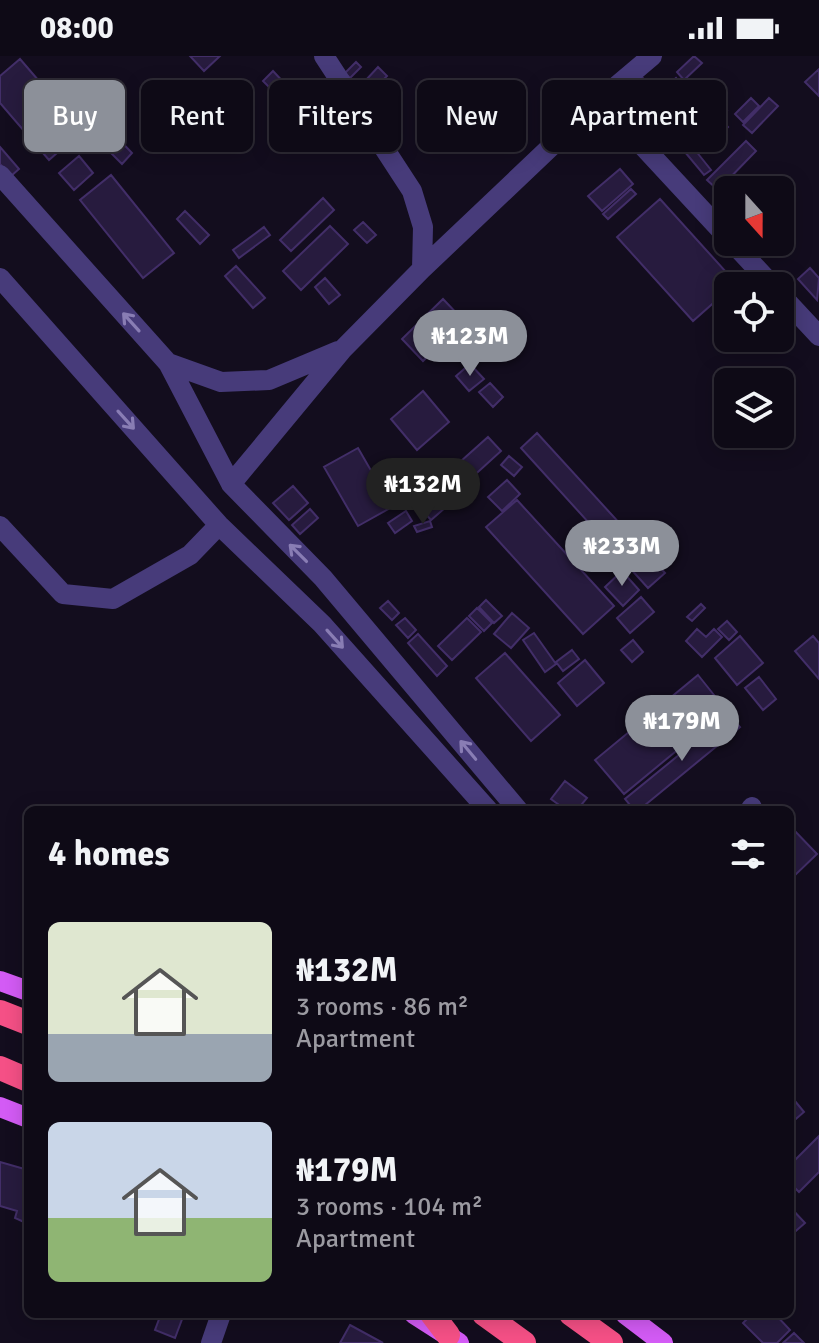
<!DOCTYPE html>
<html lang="en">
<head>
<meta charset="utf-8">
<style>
  :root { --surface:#0e0a16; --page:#17131f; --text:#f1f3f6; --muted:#9b9aa1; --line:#2e2b35; --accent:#8c9099 }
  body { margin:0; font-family:Signika,sans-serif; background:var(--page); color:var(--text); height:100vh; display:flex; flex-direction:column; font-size:30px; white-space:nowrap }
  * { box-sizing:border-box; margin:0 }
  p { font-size:26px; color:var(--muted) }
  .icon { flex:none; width:44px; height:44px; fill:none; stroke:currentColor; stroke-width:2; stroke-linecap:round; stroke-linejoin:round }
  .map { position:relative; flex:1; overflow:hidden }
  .drawer { position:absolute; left:24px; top:750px; width:770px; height:512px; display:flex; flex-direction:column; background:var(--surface); border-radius:12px; box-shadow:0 4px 20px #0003,0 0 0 2px var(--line) }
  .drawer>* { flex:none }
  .guide { position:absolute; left:24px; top:24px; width:772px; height:72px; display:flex; gap:16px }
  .needle { width:52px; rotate:159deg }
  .controls { position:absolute; left:714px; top:120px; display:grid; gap:16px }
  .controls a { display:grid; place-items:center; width:80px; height:80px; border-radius:12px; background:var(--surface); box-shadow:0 4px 20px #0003,0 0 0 2px var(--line); font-size:40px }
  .price { position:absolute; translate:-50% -68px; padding:0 18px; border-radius:28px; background:var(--accent); color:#fff; font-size:26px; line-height:52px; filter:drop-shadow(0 2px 4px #0008) }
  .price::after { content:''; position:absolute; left:50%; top:48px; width:24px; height:18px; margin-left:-12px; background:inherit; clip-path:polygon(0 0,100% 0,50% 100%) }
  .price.selected { background:#222; color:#fff }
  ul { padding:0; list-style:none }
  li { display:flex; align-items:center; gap:24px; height:200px; padding:0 24px }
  li span { display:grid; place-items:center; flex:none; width:224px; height:160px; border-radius:12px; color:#555 }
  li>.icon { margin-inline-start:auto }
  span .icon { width:96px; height:96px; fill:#fffc; stroke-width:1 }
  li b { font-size:34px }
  h2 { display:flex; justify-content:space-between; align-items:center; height:96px; padding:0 24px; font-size:34px }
  .tag { padding:0 28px; border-radius:12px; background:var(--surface); box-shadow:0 4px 20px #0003,0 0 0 2px var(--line); font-size:28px; line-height:72px }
  .tag.selected { background:var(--accent); color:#fff }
  .status { display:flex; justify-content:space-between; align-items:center; height:56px; padding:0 40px; background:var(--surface); direction:ltr }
  .status svg { height:22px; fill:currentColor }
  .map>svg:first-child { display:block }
  .building { fill:#271b3e; stroke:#422e68; stroke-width:2 }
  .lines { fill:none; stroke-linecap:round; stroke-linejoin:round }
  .minor { stroke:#473b7a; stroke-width:20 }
  .major { stroke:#d35bf5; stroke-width:20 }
  .highway { stroke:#f55086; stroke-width:24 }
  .oneway { stroke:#897db4 }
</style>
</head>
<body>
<div class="status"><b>08:00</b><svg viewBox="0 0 49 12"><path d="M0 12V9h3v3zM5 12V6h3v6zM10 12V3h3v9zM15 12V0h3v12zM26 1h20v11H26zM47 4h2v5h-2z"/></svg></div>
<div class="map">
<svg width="819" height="1287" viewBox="0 0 819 1287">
  <rect width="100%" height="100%" fill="#130d1e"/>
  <!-- building -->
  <path class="building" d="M190,0H220L204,15Z
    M694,0L702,7L684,24L677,16Z
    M20,3L82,75L49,104L0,47V20Z
    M356,6L361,11L350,22L345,17Z
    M378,11L387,20L375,32L366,24Z
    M819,13V40L805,26Z
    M273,15L288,31L278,40L263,25Z
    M638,17L654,34L640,47L624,30Z
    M676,22L681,28L652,53L647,48Z
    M751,42L759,50L743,66L735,58Z
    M769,42L778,50L752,77L743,69Z
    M338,45L359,83L346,91L325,52Z
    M721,50L727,55L715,70L709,64Z
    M722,65L728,71L715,85L709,79Z
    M113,77L132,97L122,108L102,88Z
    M687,84L711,114L704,119L680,90Z
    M746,85L756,95L718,134L707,124Z
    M0,91L19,113L11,120L0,108Z
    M79,100L93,117L74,134L59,117Z
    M620,113L633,128L602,155L588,140Z
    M111,119L174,197L143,222L80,144Z
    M631,133L636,138L608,163L603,158Z
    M323,142L334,154L291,195L280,184Z
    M660,143L736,227L728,230V234L693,265L617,181Z
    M185,155L209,179L200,188L177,163Z
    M363,166L376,179L367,187L354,174Z
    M330,170L348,188L301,234L283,215Z
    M264,171L270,179L239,202L233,194Z
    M236,210L265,242L253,252L225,220Z
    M810,212L819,222L817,244L798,223Z
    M325,222L340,239L329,248L315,231Z
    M443,243L464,265L423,305L402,283Z
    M470,308L484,323L469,335L456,320Z
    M490,327L503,341L493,351L479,336Z
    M423,335L449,366L417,394L391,363Z
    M537,377L665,517L648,532L521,392Z
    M488,381L501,395L446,445L433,430Z
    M358,392L392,451L358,470L324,411Z
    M509,400L522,411L514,420L501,409Z
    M507,424L520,438L502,455L488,441Z
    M293,430L308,447L289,464L273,447Z
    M430,434L446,451L431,464L416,447Z
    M517,444L614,550L583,578L486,471Z
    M310,453L318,462L300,478L292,469Z
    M406,455L412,465L395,477L388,467Z
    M430,465L432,471L417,476L414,470Z
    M622,515L639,534L623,550L605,531Z
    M641,541L654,556L630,577L617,562Z
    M486,544L502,560L494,567L479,551Z
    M388,545L399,557L392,564L380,552Z
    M701,548L705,552L692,565L687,561Z
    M477,552L492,567L484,575L469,560Z
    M512,557L529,572L511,592L494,578Z
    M405,562L416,574L408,582L396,569Z
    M467,562L481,576L452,604L438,590Z
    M727,565L737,576L729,584L718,573Z
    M697,573L706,581L714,573L722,581L702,601L686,585Z
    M534,577L556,608L545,616L523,584Z
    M418,578L447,610L437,620L408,587Z
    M740,580L763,607L737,629L715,602Z
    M813,580L819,587V623L795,595Z
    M633,584L643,596L632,606L621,594Z
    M572,594L579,603L563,615L556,606Z
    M505,597L560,659L531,685L476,622Z
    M585,604L604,627L577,650L558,627Z
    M698,619L726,654L624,738L595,704Z
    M759,621L776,643L763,654L745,632Z
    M729,658L740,671L639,754H634L625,743Z
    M565,725L587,742L577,754H566L551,743Z
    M791,771L817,798L790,824V772Z
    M790,1039L804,1056L790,1068Z
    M819,1080V1116L799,1136L790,1127V1109Z
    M0,1106L28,1114V1152L24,1166L15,1162L17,1155L0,1150Z
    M790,1151L805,1167L790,1180Z
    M161,1258H184L175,1282L155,1274Z
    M752,1258H775L790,1274L777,1287H763L743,1267Z
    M350,1269L383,1287H340Z
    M794,1277L804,1287H783Z"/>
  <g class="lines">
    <!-- minor -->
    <path class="minor" d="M324,0L412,135L423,171L422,213
      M600,44L652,0
      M0,119L168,307L231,428L323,522L518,754
      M732,186L773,230
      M0,222L219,469L322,568L488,754
      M780,238L819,280
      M168,307L221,326L269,324L338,295
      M231,428L342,294L422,213L600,44L728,182
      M0,470L63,538L113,543L190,499L219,469
      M750,754L752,751
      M211,1287L221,1258"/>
    <!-- major -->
    <path class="major" d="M0,925L28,935
      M0,1051L28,1062
      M414,1258L459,1287
      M625,1258L663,1287"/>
    <!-- highway -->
    <path class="highway" d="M0,956L28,967
      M0,1012L28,1024
      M432,1258L448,1279
      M484,1258L524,1287
      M571,1258L611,1287"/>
  </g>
  <!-- one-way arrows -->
  <defs><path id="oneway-shaft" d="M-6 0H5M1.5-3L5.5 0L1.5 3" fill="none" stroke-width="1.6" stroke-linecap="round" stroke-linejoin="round" transform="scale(2)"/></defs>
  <g class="oneway">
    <use href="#oneway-shaft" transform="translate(131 266) rotate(-132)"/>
    <use href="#oneway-shaft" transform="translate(126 364) rotate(48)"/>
    <use href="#oneway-shaft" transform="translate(298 497) rotate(-135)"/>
    <use href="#oneway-shaft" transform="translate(335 583) rotate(48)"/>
    <use href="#oneway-shaft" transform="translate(468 694) rotate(-130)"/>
  </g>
</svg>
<div class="controls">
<a><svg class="needle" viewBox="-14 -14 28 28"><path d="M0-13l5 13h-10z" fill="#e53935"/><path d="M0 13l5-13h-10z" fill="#9b9aa1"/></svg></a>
<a><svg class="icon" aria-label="locate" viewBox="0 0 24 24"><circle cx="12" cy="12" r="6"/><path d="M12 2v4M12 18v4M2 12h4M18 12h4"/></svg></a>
<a><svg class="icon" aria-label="layers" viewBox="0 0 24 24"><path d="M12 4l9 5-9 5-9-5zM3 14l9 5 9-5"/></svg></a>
</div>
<b class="price" style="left:470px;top:322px">₦123M</b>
<b class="price selected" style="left:423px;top:470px">₦132M</b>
<b class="price" style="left:622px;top:532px">₦233M</b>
<b class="price" style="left:682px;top:707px">₦179M</b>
<div class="guide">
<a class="tag selected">Buy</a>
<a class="tag">Rent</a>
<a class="tag">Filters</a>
<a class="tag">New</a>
<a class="tag">Apartment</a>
</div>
<section class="drawer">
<h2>4 homes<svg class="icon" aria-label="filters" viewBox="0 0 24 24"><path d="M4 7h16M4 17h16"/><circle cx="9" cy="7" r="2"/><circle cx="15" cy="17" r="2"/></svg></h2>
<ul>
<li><span style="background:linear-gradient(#dfe7d0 70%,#9aa5b1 0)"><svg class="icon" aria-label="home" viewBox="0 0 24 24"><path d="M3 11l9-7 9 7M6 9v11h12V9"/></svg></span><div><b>₦132M</b><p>3 rooms · 86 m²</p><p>Apartment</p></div></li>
<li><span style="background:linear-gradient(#c9d6e8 60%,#8fb573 0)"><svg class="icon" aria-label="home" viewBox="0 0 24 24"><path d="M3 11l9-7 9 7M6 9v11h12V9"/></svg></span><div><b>₦179M</b><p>3 rooms · 104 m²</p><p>Apartment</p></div></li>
</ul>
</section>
</div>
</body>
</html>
